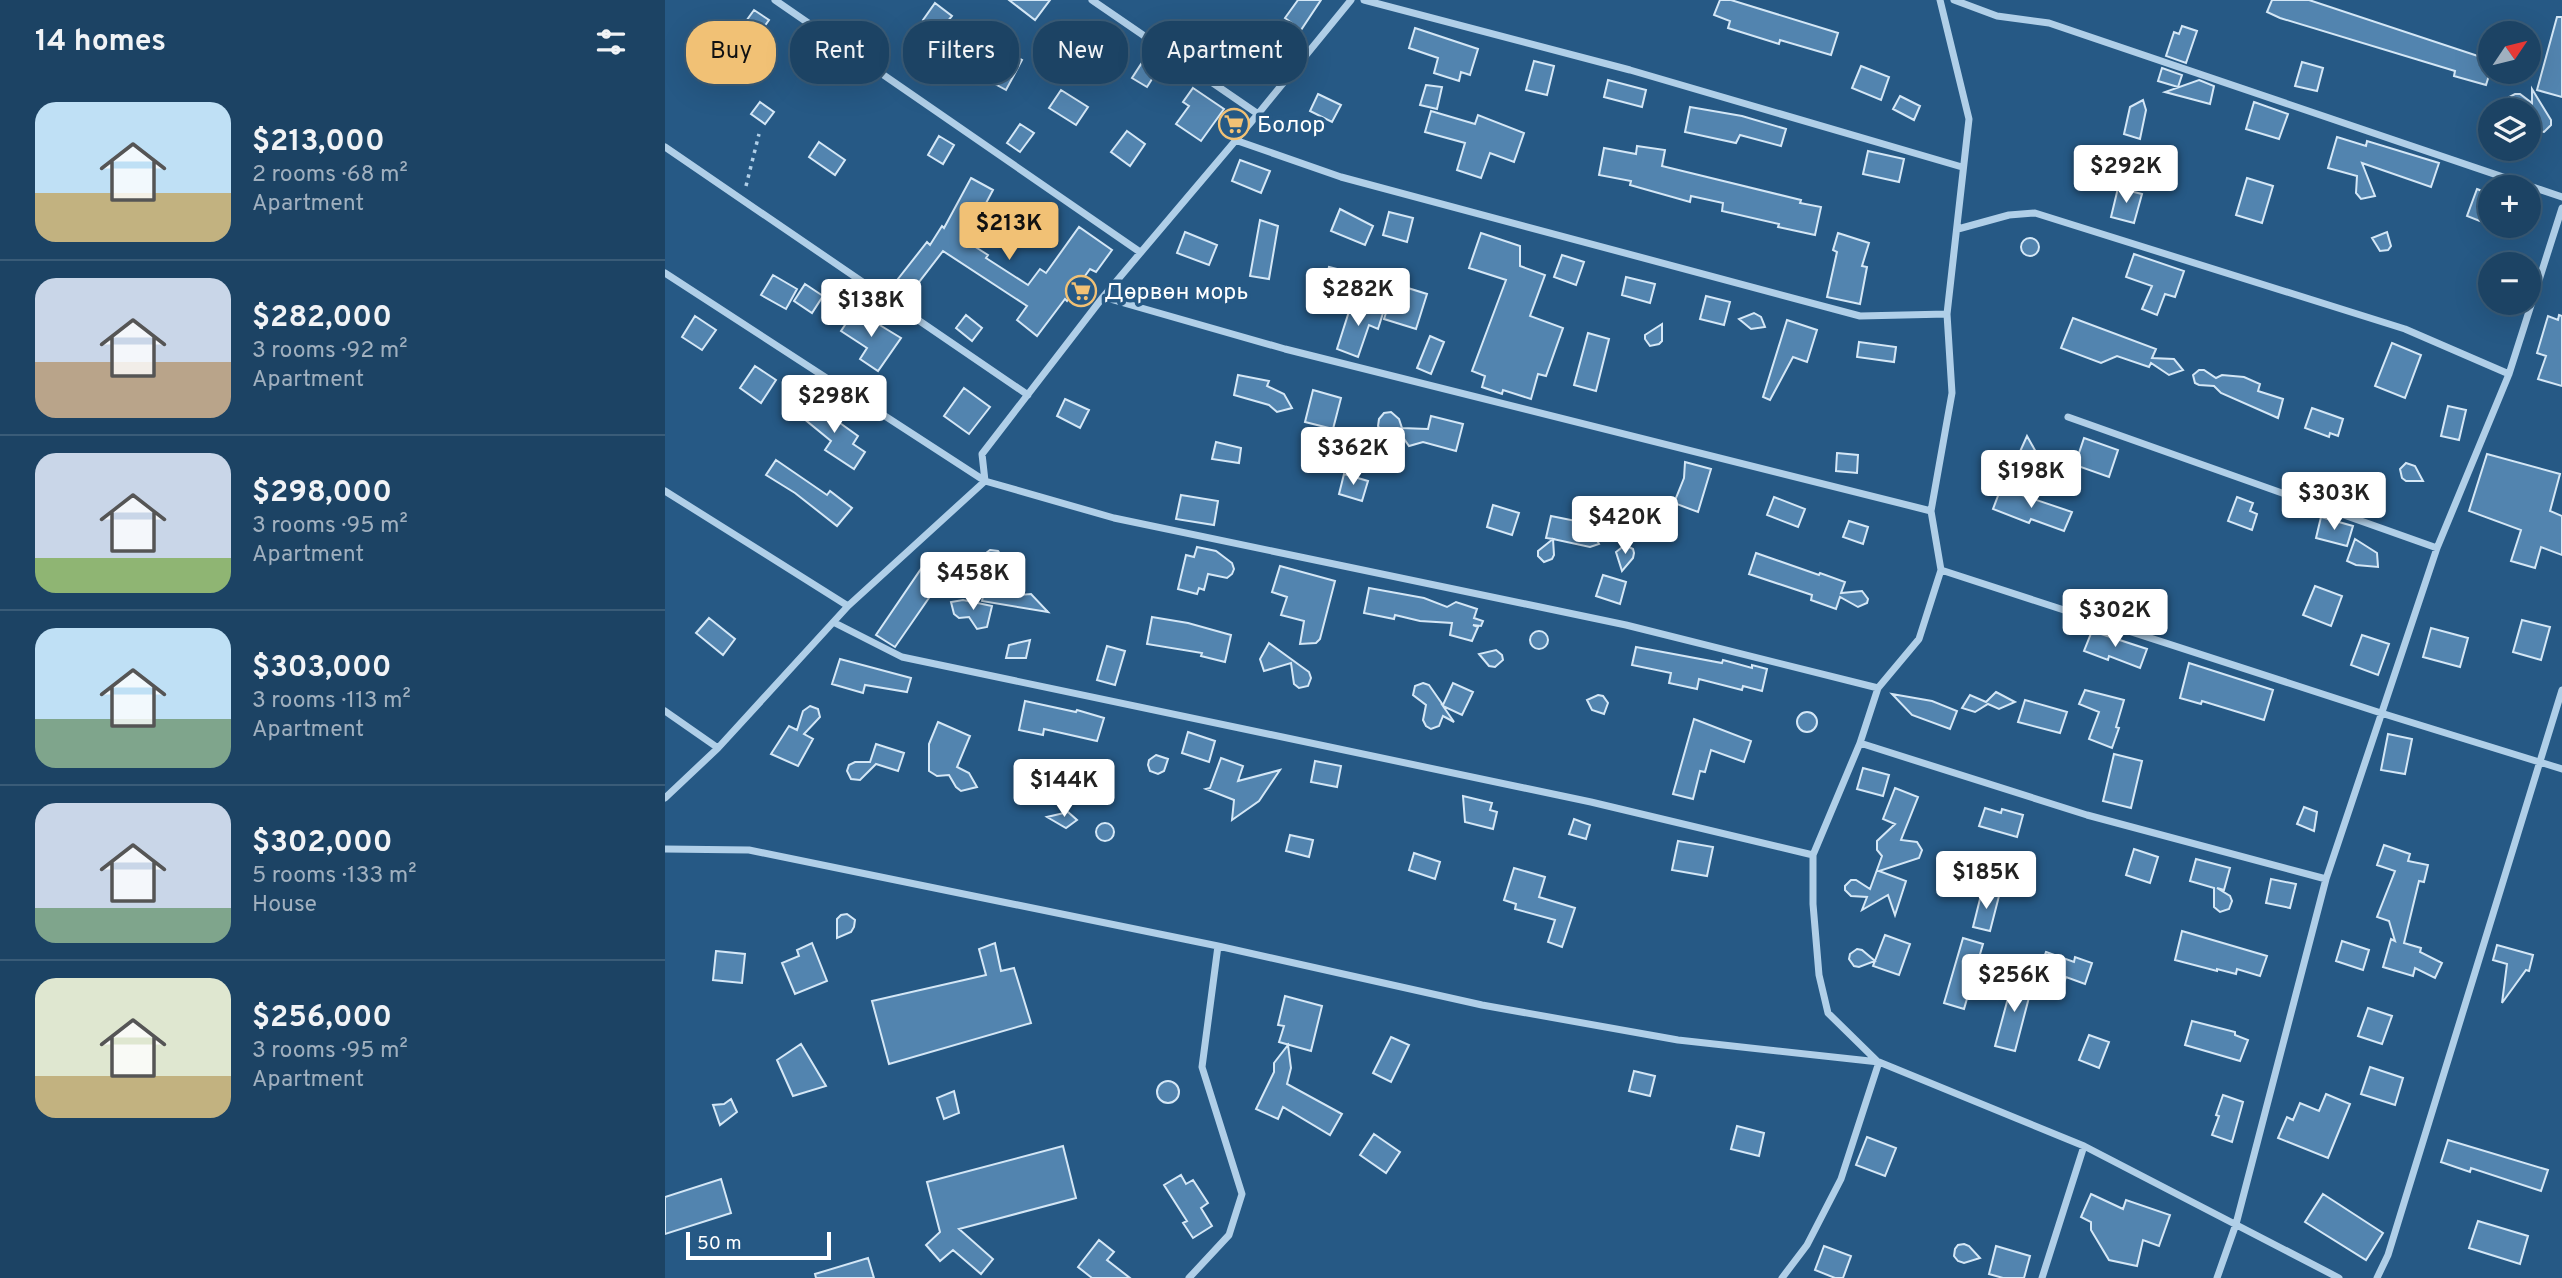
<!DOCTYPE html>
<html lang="en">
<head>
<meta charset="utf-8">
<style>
  :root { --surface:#1c4364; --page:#254a6a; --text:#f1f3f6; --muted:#a0b0bf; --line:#3a5c78; --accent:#f1c175 }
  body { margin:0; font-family:Overpass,sans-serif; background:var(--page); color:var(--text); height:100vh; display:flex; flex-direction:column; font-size:26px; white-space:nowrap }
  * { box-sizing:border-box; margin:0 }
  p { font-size:23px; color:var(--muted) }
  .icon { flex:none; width:38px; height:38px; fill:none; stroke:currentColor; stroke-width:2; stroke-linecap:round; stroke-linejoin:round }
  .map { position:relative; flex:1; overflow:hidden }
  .drawer { display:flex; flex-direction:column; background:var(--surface); width:665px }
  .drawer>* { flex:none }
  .hud { position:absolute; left:21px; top:21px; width:665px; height:63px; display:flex; gap:14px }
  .needle { width:46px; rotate:55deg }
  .fabs { position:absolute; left:1813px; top:21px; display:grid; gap:14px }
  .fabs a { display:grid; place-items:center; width:63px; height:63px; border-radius:50%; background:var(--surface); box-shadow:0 7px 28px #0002,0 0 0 2px var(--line); font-size:35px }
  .scale { position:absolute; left:21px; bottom:18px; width:145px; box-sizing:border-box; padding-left:7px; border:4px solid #fff; border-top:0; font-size:19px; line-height:24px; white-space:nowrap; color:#fff; -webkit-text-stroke:5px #265985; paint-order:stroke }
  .price { position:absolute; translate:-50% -60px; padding:0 16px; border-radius:7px; background:#fff; color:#222; font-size:23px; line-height:46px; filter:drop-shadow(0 2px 4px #0008) }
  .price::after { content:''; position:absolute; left:50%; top:42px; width:21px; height:16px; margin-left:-10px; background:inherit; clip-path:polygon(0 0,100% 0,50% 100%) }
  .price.selected { background:var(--accent); color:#111 }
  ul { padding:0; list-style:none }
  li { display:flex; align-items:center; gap:21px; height:175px; padding:0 35px }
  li+li { border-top:2px solid var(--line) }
  li span { display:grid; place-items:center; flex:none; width:196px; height:140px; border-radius:21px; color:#555 }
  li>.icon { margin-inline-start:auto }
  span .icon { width:84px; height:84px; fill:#fffc; stroke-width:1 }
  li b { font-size:30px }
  h2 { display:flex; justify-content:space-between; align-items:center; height:84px; padding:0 35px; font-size:30px }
  .pill { padding:0 24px; border-radius:28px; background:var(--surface); box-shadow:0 7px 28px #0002,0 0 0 2px var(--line); font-size:24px; line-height:63px }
  .pill.selected { background:var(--accent); color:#111 }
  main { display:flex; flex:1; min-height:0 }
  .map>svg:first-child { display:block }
  .building { fill:#5284af; stroke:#d4e7f6; stroke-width:2 }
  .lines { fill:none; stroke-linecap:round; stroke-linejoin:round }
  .path { stroke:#b0cfe8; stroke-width:3.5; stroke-dasharray:3.5 5; stroke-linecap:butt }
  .minor { stroke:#b0cfe8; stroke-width:7 }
  .labels { text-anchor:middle; stroke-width:7; stroke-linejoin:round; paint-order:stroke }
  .poi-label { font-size:23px; fill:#fff; stroke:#265985; text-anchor:start }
</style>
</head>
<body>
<main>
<section class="drawer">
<h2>14 homes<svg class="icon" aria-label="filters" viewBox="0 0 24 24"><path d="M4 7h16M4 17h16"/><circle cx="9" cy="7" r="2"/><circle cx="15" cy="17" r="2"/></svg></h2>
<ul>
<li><span style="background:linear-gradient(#bfe0f5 65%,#c2b280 0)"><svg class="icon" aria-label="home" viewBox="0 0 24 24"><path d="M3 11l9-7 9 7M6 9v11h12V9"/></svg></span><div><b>$213,000</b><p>2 rooms · 68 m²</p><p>Apartment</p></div></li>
<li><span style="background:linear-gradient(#c9d6e8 60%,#b9a48a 0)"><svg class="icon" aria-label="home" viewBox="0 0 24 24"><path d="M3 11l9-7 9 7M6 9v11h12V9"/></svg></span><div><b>$282,000</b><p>3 rooms · 92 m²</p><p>Apartment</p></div></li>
<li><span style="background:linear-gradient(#c9d6e8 75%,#8fb573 0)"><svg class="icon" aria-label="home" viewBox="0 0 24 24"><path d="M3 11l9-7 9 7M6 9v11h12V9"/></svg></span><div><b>$298,000</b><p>3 rooms · 95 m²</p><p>Apartment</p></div></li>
<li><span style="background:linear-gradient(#bfe0f5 65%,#7fa58c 0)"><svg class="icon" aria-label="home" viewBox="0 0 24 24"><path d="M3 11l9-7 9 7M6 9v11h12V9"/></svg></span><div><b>$303,000</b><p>3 rooms · 113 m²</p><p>Apartment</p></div></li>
<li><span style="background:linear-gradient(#c9d6e8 75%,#7fa58c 0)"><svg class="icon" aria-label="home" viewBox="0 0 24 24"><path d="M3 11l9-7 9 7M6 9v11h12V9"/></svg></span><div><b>$302,000</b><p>5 rooms · 133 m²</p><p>House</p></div></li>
<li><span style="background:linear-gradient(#dfe7d0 70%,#c2b280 0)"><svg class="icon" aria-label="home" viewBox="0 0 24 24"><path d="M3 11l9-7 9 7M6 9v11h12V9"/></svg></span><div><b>$256,000</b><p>3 rooms · 95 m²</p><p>Apartment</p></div></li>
</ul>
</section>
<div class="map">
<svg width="1897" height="1278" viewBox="0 0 1897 1278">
  <rect width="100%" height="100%" fill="#265985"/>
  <!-- building -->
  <path class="building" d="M344,0H385L370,20Z
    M633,0H656L636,30L620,18Z
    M1055,0H1066L1173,33L1166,55L1115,40L1114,44L1063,28L1065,21L1049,15Z
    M1607,0H1644L1825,60V72L1821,85L1789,76L1790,71L1615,18L1602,12Z
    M270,3L287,16L274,32L258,20Z
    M89,10L104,20L94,34L79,24Z
    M1892,17H1897V97L1872,90Z
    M1517,26L1532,31L1521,63L1501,56L1509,32L1514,34Z
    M750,28L813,49L805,75L796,72L794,81L769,73L773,58L744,48Z
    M331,46L357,60L341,90L323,80L330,68L321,64Z
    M480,58L494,68L482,87L467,78Z
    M869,61L889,66L882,95L861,90Z
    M1637,62L1658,68L1652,91L1630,86Z
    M1196,66L1224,77L1216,100L1187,88Z
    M1497,68L1517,75L1513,87L1493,81Z
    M943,80L981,90L977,107L939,97Z
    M1534,80L1549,86L1545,104L1500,92Z
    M761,85L777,87L772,109L755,105Z
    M528,88L559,109L536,141L511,124L524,106L518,102Z
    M1867,89L1886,120V125L1879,132L1870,130L1867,125V110H1850L1844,104V97L1850,94H1855L1867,103Z
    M396,90L423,107L411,125L384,108Z
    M653,94L676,105L667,122L645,111Z
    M1235,96L1255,106L1249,120L1228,109Z
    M1478,100L1481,110L1475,139L1459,134L1465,107Z
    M95,102L109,112L100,124L86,114Z
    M1589,102L1623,114L1614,139L1581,129Z
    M1025,107L1077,116L1121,129L1116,146L1075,135L1071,143L1020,132Z
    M766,111L810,124L813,115L859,133L849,162L825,153L816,178L792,170L800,143L760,132Z
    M355,124L369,133L355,152L342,143Z
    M462,131L480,144L465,166L446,152Z
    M274,136L289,145L278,164L263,155Z
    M1672,137L1701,146L1702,141L1774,163L1766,187L1697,163L1710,196L1696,199L1691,193L1692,176L1663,168Z
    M154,142L180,160L170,175L144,157Z
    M972,146L1000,150L997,166L1136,200L1135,203L1156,207L1150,235L1113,227L1114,224L1057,211L1058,203L1026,196L1025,202L965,185L966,181L934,175L939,148L971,154Z
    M1203,151L1239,159L1234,182L1198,174Z
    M575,160L605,171L596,193L567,181Z
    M306,178L328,190L301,241L323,255L321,258L363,285L375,269L381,273L414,227L447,250L431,272L425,269L402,301L400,299L372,336L352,320L362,306L278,251L244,295L229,284L262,242L265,245L277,226L279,228Z
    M1582,178L1608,186L1597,223L1571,215Z
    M1453,188L1477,194L1469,223L1446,217Z
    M1812,189L1825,194V225L1802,216Z
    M675,209L708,226L700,245L666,231Z
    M724,212L748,218L742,242L718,235Z
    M595,220L613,226L604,279L585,276Z
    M520,232L552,245L544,265L512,253Z
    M1722,232L1726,246L1723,250L1715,251L1707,238Z
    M816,233L855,246V266L880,275L865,316L898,328L881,376L873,374L866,399L838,390L837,394L817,387L820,376L807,371L841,280L804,268Z
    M1173,233L1204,243L1197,266L1202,267L1195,304L1162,297L1172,252L1168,250Z
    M1356 247a9 9 0 1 1 18 0a9 9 0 1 1-18 0Z
    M1469,254L1519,271L1510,297L1500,294L1492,315L1477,309L1487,286L1461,277Z
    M897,255L919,262L911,285L889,277Z
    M664,267L684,272L676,303L661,298L665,286L659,285Z
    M108,275L132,289L121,309L96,295Z
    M961,277L990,284L985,303L957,295Z
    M140,284L158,296L147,313L129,301Z
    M730,284L762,294L751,329L719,319Z
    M1041,296L1065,302L1059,325L1035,319Z
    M687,302L718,313L713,329L704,325L693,357L672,349Z
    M190,310L236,338L213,371L195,359L202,348L176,331Z
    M1089,313L1096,317L1100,327L1086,329L1074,319Z
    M301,315L317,328L307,341L291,328Z
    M1894,315L1897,316V386L1873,379L1881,356L1872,353L1883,316L1893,320Z
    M30,316L51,330L37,350L17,337Z
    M1408,318L1491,349L1487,358L1509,359L1518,370L1504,375L1486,363L1484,367L1452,356L1436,363L1396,348Z
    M1122,320L1152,330L1142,362L1128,357L1105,400L1098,397Z
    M997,324V341L994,344L985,346L980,339V335Z
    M923,333L944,339L931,391L909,385Z
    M765,336L779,342L766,374L752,368Z
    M1194,342L1231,347L1229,362L1192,357Z
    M1727,343L1756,355L1740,398L1710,386Z
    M90,366L111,380L96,403L75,388Z
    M1534,370H1539L1551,378L1557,375L1579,377L1595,384L1593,391L1618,399L1613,418L1556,393L1549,386L1534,385L1530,383L1528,375Z
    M573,375L604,381L602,386L619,394L627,408L612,412L604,405L569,395Z
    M299,388L325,407L304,434L279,416Z
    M648,390L676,398L668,429L640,422Z
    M400,399L424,410L415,428L392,416Z
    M143,400L193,436L188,444L200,452L189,469L160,450L166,441L132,413Z
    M1783,406L1801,410L1794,440L1776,436Z
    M1647,408L1678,419L1673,436L1665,433L1664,437L1640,428Z
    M726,412L734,419L737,428L763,429L766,416L798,424L791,451L758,442L744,446L737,436L717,432L713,426L714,419L719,413Z
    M1362,436L1371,452L1368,460L1364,462L1355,460L1353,456Z
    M1419,438L1453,450L1444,477L1410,465Z
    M551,442L576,448L574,463L547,459Z
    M1172,453L1193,455L1192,473L1171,471Z
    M1822,454L1895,474L1885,511L1897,516V555L1876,547L1870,568L1846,561L1856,530L1804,511Z
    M111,460L162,495L165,491L187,508L172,526L130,493L101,475Z
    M1020,462L1046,469L1033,512L1009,503L1019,478Z
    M1741,463L1750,466L1758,481H1741L1737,478L1735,469Z
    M679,474L703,481L697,501L674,494Z
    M1336,488L1407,512L1399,531L1366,519L1364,523L1328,509Z
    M516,495L553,501L549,525L511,519Z
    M1109,497L1140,509L1133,527L1102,515Z
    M1572,497L1588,503L1585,511L1592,514L1587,530L1563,521Z
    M828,505L854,513L847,535L822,527Z
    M886,516L911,521L909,529L927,531L934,544L925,547L888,539L889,555L887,559L879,562L873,556V551L888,539L881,538Z
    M1656,517L1688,526L1682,546L1651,538Z
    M1184,521L1203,527L1198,544L1178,537Z
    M1690,539L1712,553L1713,567L1691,565L1682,561Z
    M960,545L968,549L969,553L968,558L957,571L951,552Z
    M532,547L551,551L567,563L569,569L567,574L562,578L543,574L539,590L534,588L532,594L513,589L521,555L529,557Z
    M325,550L333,551L336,555V561L329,572L320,560L321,553Z
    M1091,553L1154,575L1155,573L1180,582L1176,593L1197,591L1203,599L1202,603L1193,607L1175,597L1171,609L1146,600L1147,595L1084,574Z
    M258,566L277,579L230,647L211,635Z
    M615,566L670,581L655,639L651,643L635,644L639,621L616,615L622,597L607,592Z
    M938,575L961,582L955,604L931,596Z
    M321,582L343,585L341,596L366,594L383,612L317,601Z
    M1650,586L1677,596L1666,626L1638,615Z
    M704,588L759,598L782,607L791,602L812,609L809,618L818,621L816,626L808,625L813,627L807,641L785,635L787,623L755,621L730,615L729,619L699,613Z
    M298,600L327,606L322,627L312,629L304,617L294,618L289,614L286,602Z
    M487,617L523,623L566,635L560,662L536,656L537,653L482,644Z
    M44,618L70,639L58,655L31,633Z
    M1857,620L1885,627L1876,660L1848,652Z
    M1766,628L1803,638L1795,667L1758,657Z
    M865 640a9 9 0 1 1 18 0a9 9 0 1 1-18 0Z
    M1427,631L1482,649L1475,668L1444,656L1443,660L1419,651Z
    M1697,635L1724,644L1713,675L1686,665Z
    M365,640L361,658H341L344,645Z
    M604,643L644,672L646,678L643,686L634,688L629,684L626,663L599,671L595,659Z
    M442,646L460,651L450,685L432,680Z
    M971,647L1057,663L1058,660L1087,668V665L1102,669L1097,691L1078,686L1077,690L1034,679L1032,689L1004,683L1006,673L967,665Z
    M831,650L837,655L838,660L830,667L824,666L814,654Z
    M175,659L246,678L242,692L200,685L198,693L167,684Z
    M1524,663L1608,690L1599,720L1537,701L1536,704L1515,698Z
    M758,683L764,685L778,705L788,683L808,692L797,715L778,706L789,722L778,716L774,726L766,729L761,726L758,720L761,705L748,695L750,686Z
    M1420,690L1459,700L1451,727L1454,728L1447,748L1424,739L1434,712L1414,704Z
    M1331,692L1350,702L1334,709L1323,704L1310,712L1297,708L1305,695L1321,702Z
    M1227,694L1267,701L1292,711L1285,729L1247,715Z
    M933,695L938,696L943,703L939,714L927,710L922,700Z
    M1360,700L1402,712L1395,733L1353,722Z
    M360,701L411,712L412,710L439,718L432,741L379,729L378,735L354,730Z
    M145,706L153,709L155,717L139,734L148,739L133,766L106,754L124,726L132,730L138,711Z
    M1132 722a10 10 0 1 1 20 0a10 10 0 1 1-20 0Z
    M1029,719L1086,741L1079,762L1046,750L1040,772L1035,771L1028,799L1008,794Z
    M273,722L305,736L292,767L304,773L312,787L296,791L291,787L284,775L272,776L264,771V744Z
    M523,732L550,741L544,762L517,753Z
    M1723,734L1747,739L1740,774L1716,770Z
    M211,744L239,753L233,771L211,764L195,780L186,779L182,771L184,765L190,762H205Z
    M1449,754L1477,761L1466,808L1438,801Z
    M491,755L503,759L499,771L493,774L485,771L483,765L484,760Z
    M556,758L578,766L573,781L615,770L594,801L567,820L569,800L541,789L545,788Z
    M650,761L676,766L672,787L646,782Z
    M1198,768L1224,775L1218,796L1192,789Z
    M1230,788L1253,797L1236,840L1252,842L1257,850L1254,858L1214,871L1241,881L1230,915L1223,895L1197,910L1202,897L1186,896L1180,890V886L1186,880H1191L1205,889L1217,856L1212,850V841L1230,824L1218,819Z
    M798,796L827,803L825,810L832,812L828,829L800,822Z
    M1639,807L1652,812L1649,831L1632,824Z
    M1320,808L1336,813L1337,809L1358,815L1352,837L1314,826Z
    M403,812L412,820L401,828L382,817Z
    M909,819L925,825L921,839L904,834Z
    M431 832a9 9 0 1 1 18 0a9 9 0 1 1-18 0Z
    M625,835L648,840L644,857L621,851Z
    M1013,841L1048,847L1042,876L1007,870Z
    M1719,845L1745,854L1743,861L1763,865L1759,882L1754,881L1739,943L1756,948L1755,952L1777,963L1770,978L1750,968L1748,976L1718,967L1726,939L1730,941L1724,921L1712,917L1730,871L1712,865Z
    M1469,849L1493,857L1485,883L1461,875Z
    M749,853L775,862L770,879L744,870Z
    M1531,859L1565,868L1559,890L1552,888L1565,896L1567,901L1564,909L1555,912L1549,907V888L1525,881Z
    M849,868L880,877L874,897L910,908L897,947L883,942L890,920L850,909L851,904L839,900Z
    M1606,879L1631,884L1625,908L1601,903Z
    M1317,891L1334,896L1325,931L1308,927Z
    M182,914L190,920L189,927L186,932L172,938V919L176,915Z
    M1517,931L1602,956L1595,976L1572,969L1571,974L1552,969V971L1510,960Z
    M1220,935L1245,944L1234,975L1208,966Z
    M1298,938L1318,944L1299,1009L1279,1003Z
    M1677,941L1704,950L1698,970L1671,961Z
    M147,943L162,981L130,994L117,963L134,956L132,950Z
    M330,943L336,971L349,968L366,1023L224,1064L207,1001L321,975L314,949Z
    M1832,945L1868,955L1864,971L1861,970L1837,1003L1842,964L1828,960Z
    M1192,949L1197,950L1210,961L1194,967L1189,966L1184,959L1185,954Z
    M51,951L80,954L77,983L48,980Z
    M1381,952L1409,962L1410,957L1427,963L1420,984L1401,977L1398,986L1372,977Z
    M1349,976L1368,982L1350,1051L1330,1046Z
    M620,996L657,1006L646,1051L614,1042L619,1026L613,1025Z
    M1703,1008L1727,1016L1717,1044L1693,1036Z
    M1527,1021L1570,1032V1035L1583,1040L1575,1061L1520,1045Z
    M1424,1035L1444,1042L1434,1068L1414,1060Z
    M726,1037L744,1045L726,1082L708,1073Z
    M136,1044L161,1086L128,1096L112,1060Z
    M623,1045L626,1068L622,1084L677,1114L665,1135L618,1107L613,1119L591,1109L609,1072V1063Z
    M1705,1067L1738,1078L1730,1105L1696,1094Z
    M969,1071L990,1076L985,1096L964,1091Z
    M492 1092a11 11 0 1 1 22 0a11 11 0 1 1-22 0Z
    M289,1091L294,1113L279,1119L272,1098Z
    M1661,1094L1685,1104L1663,1158L1613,1138L1622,1117L1628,1120L1635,1103L1654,1111Z
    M1558,1095L1578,1102L1567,1142L1547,1135L1554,1116L1551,1115Z
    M66,1099L72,1112L55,1125L48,1105L59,1104Z
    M1072,1126L1099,1133L1094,1156L1066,1149Z
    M709,1134L735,1152L721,1173L695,1155Z
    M1202,1137L1231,1148L1220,1176L1191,1165Z
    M1783,1140L1883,1170L1876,1191L1806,1168L1805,1172L1776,1162Z
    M398,1146L411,1198L294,1229L328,1259L316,1274L288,1250L275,1261L261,1245L275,1232L262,1182Z
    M516,1175L521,1184L528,1180L543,1203L536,1208L547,1226L528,1238L518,1223L522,1221L499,1185Z
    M56,1179L66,1213L0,1234V1197Z
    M1426,1194L1458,1209L1461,1200L1505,1215L1494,1246L1478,1240L1472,1266L1444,1260L1426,1230V1222L1416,1217Z
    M1658,1194L1718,1233L1701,1260L1640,1222Z
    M1813,1221L1863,1236L1855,1264L1804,1248Z
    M434,1240L449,1252L442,1260L465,1278H427L413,1267Z
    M1299,1244L1304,1246L1315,1258L1299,1263L1293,1261L1289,1256L1290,1249L1293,1245Z
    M1159,1246L1186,1256L1178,1278H1170L1150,1270Z
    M1331,1246L1365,1256L1359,1278H1338L1324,1274Z
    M203,1258L209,1278H151L150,1274Z"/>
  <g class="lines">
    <!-- path -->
    <path class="path" d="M81,186L94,134"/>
    <!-- minor -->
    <path class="minor" d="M110,0L475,252
      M427,0L593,114
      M699,0L965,70L1297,167
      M1289,0L1332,16L1384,23L1897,197
      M570,140L676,177L1195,316L1282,314
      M0,147L363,395
      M1293,229L1344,215L1370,213L1740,329L1844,374
      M0,273L320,481L449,518L961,625L1213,688
      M438,297L620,349L1266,511
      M1403,417L1772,548
      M0,491L183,606
      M1276,570L1716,713L1897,769
      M170,623L237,657L926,802L1148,855
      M0,711L53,748
      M1195,743L1422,815L1661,879
      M0,798L53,748L183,606L320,481L317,454L438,297L593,114L686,0
      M0,849L84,850L553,946L817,1005L1013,1040L1214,1062L1419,1146L1674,1278
      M1213,1062L1163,1013L1154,975L1148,904V855L1195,743L1213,688L1254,639L1276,570L1266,511L1287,393L1282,314L1304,119L1275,0
      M524,1278L564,1235L577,1194L537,1067L553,946
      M1117,1278L1142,1245L1176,1179L1214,1062
      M1377,1278L1419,1146
      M1552,1278L1571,1224L1661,879L1772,548L1844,374L1897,208
      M1712,1278L1723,1255L1897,690"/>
  </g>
  <!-- icons -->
  <defs>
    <g id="supermarket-ring" transform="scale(1.575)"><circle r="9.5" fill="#265985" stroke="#f1c175" stroke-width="1.5"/><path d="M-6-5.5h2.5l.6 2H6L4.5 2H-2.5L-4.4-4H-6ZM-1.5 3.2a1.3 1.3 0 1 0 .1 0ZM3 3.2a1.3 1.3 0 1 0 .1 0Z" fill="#f1c175"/></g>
  </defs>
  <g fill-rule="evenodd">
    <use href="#supermarket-ring" x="569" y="124"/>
    <use href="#supermarket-ring" x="416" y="291"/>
  </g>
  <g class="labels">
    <!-- poi labels -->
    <g class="poi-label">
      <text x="592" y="132">Болор</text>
      <text x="439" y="299">Дөрвөн морь</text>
    </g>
  </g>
</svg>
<div class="fabs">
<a><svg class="needle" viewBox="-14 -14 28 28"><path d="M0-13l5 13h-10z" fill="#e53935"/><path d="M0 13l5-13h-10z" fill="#a0b0bf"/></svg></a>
<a><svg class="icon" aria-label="layers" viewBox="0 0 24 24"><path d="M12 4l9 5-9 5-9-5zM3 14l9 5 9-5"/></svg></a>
<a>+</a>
<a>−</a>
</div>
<div class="scale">50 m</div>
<b class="price" style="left:1461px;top:205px">$292K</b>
<b class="price selected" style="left:344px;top:262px">$213K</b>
<b class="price" style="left:693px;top:328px">$282K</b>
<b class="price" style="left:206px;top:339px">$138K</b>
<b class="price" style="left:169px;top:435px">$298K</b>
<b class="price" style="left:688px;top:487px">$362K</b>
<b class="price" style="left:1366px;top:510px">$198K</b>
<b class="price" style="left:1669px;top:532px">$303K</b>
<b class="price" style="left:960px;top:556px">$420K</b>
<b class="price" style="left:308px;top:612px">$458K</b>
<b class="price" style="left:1450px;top:649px">$302K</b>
<b class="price" style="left:399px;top:819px">$144K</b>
<b class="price" style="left:1321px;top:911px">$185K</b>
<b class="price" style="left:1349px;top:1014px">$256K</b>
<div class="hud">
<a class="pill selected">Buy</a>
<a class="pill">Rent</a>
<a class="pill">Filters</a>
<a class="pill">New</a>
<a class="pill">Apartment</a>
</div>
</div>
</main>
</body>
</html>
